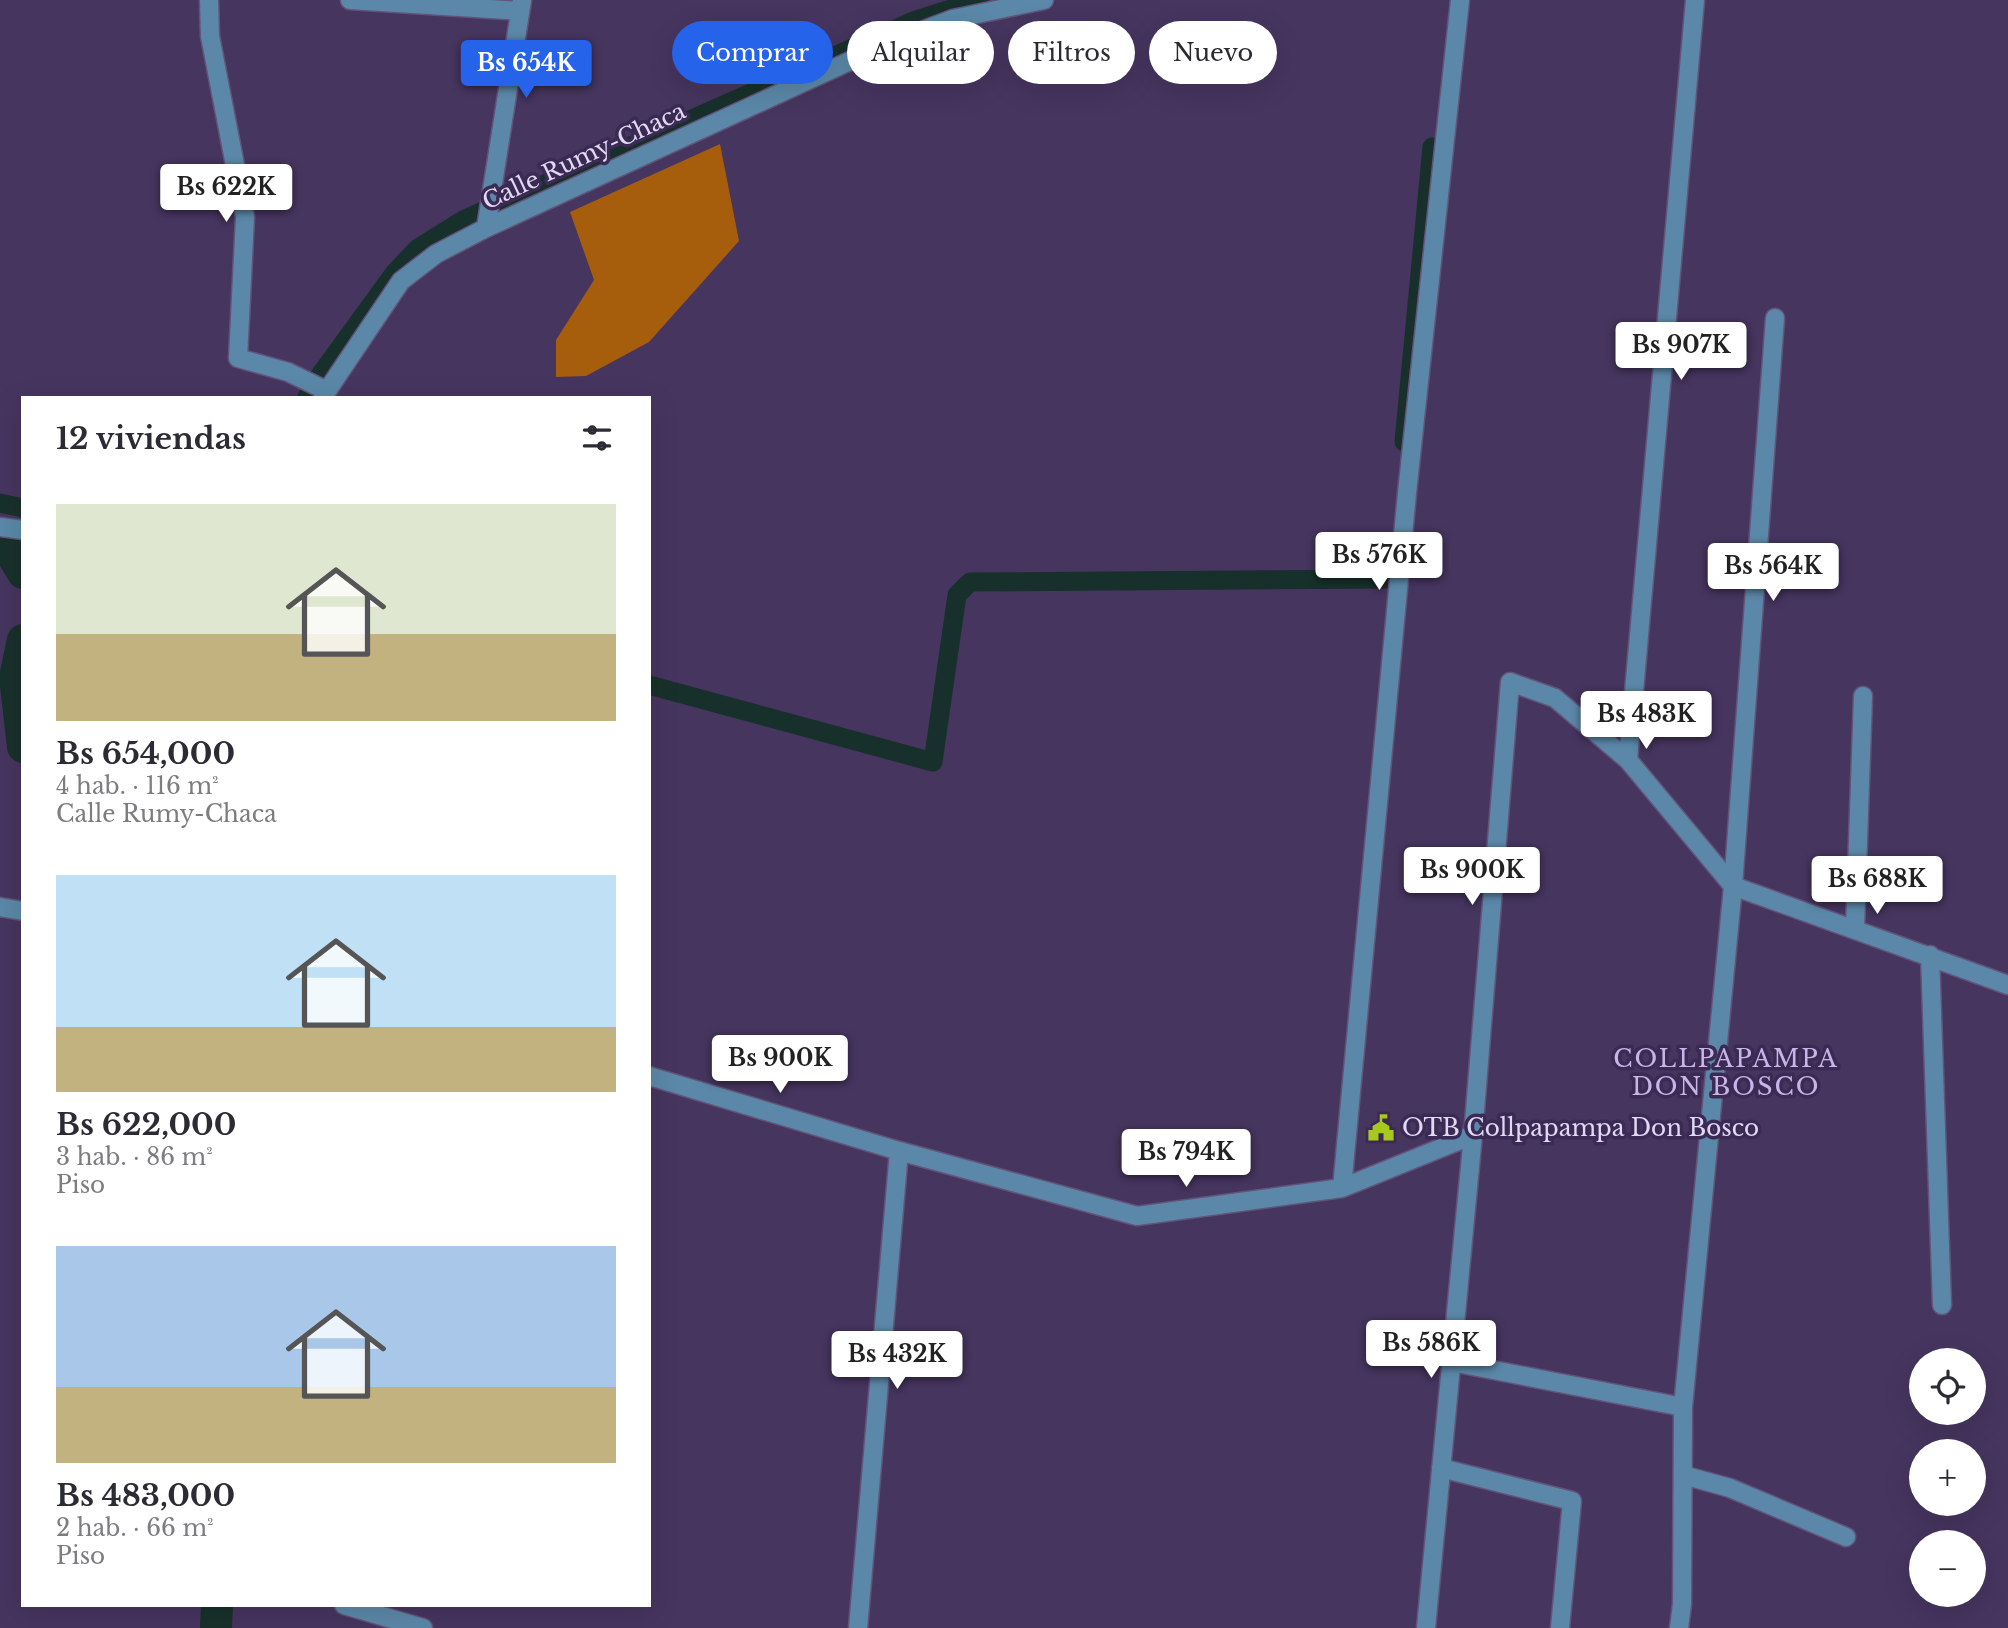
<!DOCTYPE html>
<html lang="es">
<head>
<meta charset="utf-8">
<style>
  :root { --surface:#fff; --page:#f2f2f3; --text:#2b2b33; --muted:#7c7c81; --accent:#2563eb }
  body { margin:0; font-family:"Libre Baskerville",serif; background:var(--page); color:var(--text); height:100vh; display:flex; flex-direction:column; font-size:26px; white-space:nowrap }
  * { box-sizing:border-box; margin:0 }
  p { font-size:23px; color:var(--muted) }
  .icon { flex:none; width:38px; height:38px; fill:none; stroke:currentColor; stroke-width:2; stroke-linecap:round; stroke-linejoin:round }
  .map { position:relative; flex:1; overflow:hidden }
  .drawer { position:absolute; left:21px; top:396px; width:630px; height:1211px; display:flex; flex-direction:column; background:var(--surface); border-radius:0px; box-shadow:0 7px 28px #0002 }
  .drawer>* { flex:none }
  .top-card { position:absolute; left:672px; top:21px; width:665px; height:63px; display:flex; gap:14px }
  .controls { position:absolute; left:1909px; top:1348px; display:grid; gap:14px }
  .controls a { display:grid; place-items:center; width:77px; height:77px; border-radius:50%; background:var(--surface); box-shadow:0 7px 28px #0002; font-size:35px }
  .price { position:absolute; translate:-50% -60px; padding:0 16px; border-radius:7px; background:#fff; color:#222; font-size:23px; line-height:46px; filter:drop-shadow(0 2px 4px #0008) }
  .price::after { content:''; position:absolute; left:50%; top:42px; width:21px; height:16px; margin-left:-10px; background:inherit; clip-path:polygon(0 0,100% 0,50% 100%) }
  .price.selected { background:var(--accent); color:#fff }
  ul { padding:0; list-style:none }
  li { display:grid; align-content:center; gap:14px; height:371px; padding:0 35px }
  li span { display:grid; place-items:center; height:217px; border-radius:0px; color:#555 }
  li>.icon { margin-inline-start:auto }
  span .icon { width:126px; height:126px; fill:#fffc; stroke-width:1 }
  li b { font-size:30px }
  h2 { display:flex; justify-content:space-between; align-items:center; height:84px; padding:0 35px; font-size:30px }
  .tag { padding:0 24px; border-radius:32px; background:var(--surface); box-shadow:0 7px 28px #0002; font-size:24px; line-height:63px }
  .tag.selected { background:var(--accent); color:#fff }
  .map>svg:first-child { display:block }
  .forest { fill:#a65e0c }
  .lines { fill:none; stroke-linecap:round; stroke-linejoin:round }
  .canal { stroke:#18302b; stroke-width:19 }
  .river { stroke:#18302b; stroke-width:32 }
  .minor-casing { stroke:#62537a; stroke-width:21 }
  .minor { stroke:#5b88a8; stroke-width:18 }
  .labels { text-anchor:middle; stroke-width:7; stroke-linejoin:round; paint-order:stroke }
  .street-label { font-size:23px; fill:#e1d9f3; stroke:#3b2a54 }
  .poi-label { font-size:23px; fill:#e1d9f3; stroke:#3b2a54; text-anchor:start }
  .neighbourhood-label { font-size:24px; letter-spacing:2px; fill:#c7b5e8; stroke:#3b2a54 }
</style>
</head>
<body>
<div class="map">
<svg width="2008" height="1628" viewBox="0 0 2008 1628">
  <rect width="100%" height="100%" fill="#46355f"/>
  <!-- forest -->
  <path class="forest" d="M720,144L739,241L649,342L586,376L556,377V340L594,280L570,212Z"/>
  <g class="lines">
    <!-- canal -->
    <path class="canal" d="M307,397L320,375L395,272L418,248L463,220L916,20L979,0
      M1404,442L1432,147
      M0,503L23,508
      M649,685L933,762L957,595L970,582L1391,579L1393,555"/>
    <!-- river -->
    <path class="river" d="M0,535L23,573
      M23,640L15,677L23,747
      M216,1628L217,1605"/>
    <!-- minor casing -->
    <g class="minor-casing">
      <path id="minor" d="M209,0L210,36L245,217L238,358L288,372L327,391
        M350,0L520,11
        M486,228L522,0
        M323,397L401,281L436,254L486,228L887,44L953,19L1044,0
        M0,527L23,530
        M1628,760L1695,0
        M0,907L23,911
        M1855,928L1863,696
        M1930,955L1942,1305
        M649,1076L899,1151L1137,1216L1342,1188L1473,1135
        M1342,1188L1407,493L1460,0
        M1452,1362L1683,1407
        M1441,1468L1572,1501L1560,1628
        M1683,1475L1730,1488L1846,1537
        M344,1605L423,1628
        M858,1628L899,1151
        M1426,1628L1473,1135L1510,682L1555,698L1628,760L1733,886L2008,985
        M1679,1628L1682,1604L1683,1407L1733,886L1775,318"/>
    </g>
    <!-- minor -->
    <use href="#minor" class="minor"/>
  </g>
  <!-- icons -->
  <defs>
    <g id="civic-bare" transform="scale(2.1)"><path d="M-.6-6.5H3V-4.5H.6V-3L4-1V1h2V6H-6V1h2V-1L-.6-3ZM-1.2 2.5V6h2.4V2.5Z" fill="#a7c81f" stroke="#3b2a54" stroke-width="2.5" paint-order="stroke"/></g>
  </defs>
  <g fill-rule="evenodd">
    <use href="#civic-bare" x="1381" y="1128"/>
  </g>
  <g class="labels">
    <!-- street labels -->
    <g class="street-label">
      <text transform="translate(584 156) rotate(-25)" y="8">Calle Rumy-Chaca</text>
    </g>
    <!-- poi labels -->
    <g class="poi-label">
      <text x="1402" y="1136">OTB Collpapampa Don Bosco</text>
    </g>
    <!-- neighbourhood labels -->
    <g class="neighbourhood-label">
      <text x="1726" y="1067">COLLPAPAMPA<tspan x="1726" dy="28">DON BOSCO</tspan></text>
    </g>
  </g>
</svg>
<div class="controls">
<a><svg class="icon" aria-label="locate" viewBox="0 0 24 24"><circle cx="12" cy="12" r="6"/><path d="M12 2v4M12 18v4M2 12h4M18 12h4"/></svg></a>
<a>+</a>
<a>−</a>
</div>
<b class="price selected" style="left:526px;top:100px">Bs 654K</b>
<b class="price" style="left:226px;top:224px">Bs 622K</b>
<b class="price" style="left:1681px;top:382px">Bs 907K</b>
<b class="price" style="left:1379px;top:592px">Bs 576K</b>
<b class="price" style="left:1773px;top:603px">Bs 564K</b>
<b class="price" style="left:1646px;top:751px">Bs 483K</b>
<b class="price" style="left:1472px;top:907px">Bs 900K</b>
<b class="price" style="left:1877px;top:916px">Bs 688K</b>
<b class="price" style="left:780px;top:1095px">Bs 900K</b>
<b class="price" style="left:1186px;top:1189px">Bs 794K</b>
<b class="price" style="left:1431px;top:1380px">Bs 586K</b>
<b class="price" style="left:897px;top:1391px">Bs 432K</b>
<div class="top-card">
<a class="tag selected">Comprar</a>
<a class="tag">Alquilar</a>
<a class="tag">Filtros</a>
<a class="tag">Nuevo</a>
</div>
<section class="drawer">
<h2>12 viviendas<svg class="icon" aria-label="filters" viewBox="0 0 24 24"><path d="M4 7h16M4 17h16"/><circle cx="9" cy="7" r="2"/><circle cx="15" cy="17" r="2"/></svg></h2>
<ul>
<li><span style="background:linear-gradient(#dfe7d0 60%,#c2b280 0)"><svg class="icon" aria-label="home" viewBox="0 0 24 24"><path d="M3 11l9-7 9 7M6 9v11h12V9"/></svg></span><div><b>Bs 654,000</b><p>4 hab. · 116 m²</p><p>Calle Rumy-Chaca</p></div></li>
<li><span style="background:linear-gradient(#bfe0f5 70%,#c2b280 0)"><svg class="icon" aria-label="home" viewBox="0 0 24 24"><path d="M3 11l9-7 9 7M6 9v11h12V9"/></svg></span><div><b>Bs 622,000</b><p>3 hab. · 86 m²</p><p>Piso</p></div></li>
<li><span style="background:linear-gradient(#a9c7e8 65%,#c2b280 0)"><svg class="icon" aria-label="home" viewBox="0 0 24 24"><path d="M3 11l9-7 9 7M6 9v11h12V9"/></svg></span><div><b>Bs 483,000</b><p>2 hab. · 66 m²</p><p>Piso</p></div></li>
</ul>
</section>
</div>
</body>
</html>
